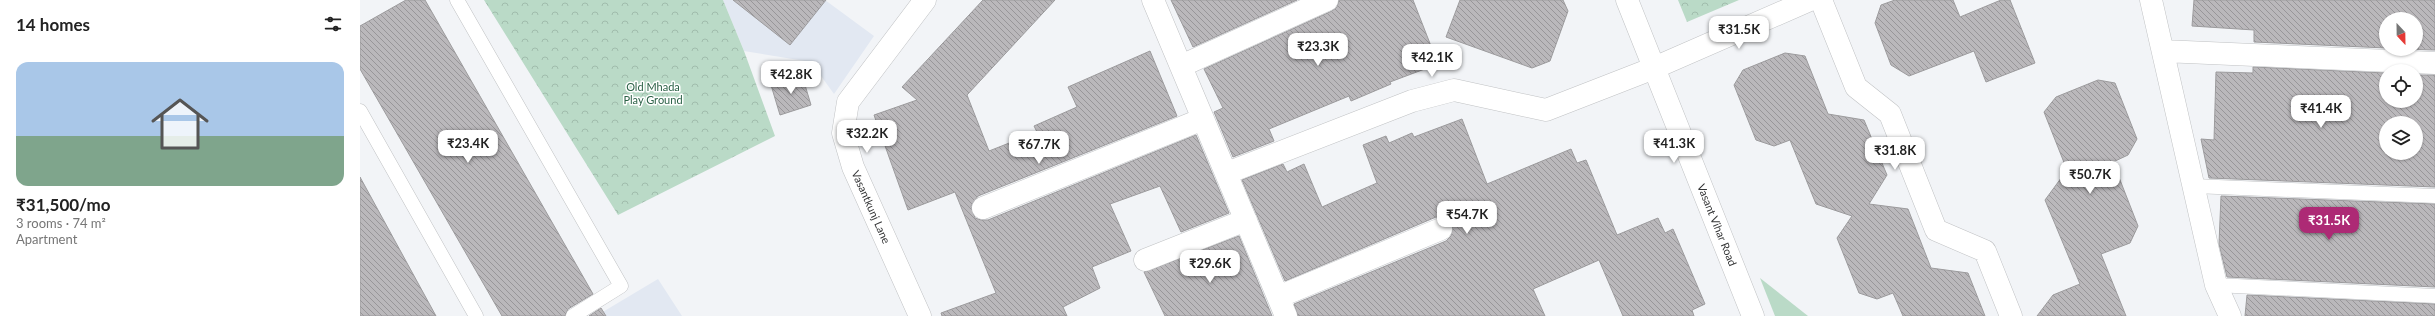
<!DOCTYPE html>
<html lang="en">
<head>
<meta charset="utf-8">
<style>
  :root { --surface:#fff; --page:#f2f2f2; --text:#222; --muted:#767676; --accent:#ad2a75 }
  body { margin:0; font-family:Lato,sans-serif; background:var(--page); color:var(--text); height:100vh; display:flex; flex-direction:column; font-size:15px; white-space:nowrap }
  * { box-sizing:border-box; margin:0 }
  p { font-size:13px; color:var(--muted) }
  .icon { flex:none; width:22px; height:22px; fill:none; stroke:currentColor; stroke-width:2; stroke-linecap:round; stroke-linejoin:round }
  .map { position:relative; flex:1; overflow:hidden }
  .details { display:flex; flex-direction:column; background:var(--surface); width:360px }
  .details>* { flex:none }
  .needle { width:26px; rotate:158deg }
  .controls { position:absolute; left:2019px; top:12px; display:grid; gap:8px }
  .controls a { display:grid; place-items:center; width:44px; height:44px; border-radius:50%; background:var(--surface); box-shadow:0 1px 3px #0004; font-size:20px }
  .price { position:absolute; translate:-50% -34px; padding:0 9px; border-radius:8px; background:#fff; color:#222; font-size:13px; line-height:26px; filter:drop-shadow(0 1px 2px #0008) }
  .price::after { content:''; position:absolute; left:50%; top:24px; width:12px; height:9px; margin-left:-6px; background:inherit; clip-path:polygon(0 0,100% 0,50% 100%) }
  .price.active { background:var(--accent); color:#fff }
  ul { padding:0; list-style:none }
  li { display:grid; align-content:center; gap:8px; height:212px; padding:0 16px }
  li span { display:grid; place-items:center; height:124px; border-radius:12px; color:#555 }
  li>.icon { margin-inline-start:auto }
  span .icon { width:72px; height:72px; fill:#fffc; stroke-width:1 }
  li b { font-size:17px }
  h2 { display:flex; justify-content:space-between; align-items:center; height:48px; padding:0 16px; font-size:17px }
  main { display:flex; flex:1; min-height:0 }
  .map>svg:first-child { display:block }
  .built { fill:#e2e8f2 }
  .park { fill:url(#park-crowns) }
  .garden { fill:#badac7 }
  .building { fill:url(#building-back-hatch); stroke:#9c9b9d; fill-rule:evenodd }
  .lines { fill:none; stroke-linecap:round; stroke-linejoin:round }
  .service-casing { stroke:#c0c2c4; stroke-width:15 }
  .minor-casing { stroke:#c0c2c4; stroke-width:23 }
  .tertiary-casing { stroke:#c0c2c4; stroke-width:23 }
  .service { stroke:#fff; stroke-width:14 }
  .minor { stroke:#fff; stroke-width:22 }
  .tertiary { stroke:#fff; stroke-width:22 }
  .labels { text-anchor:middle; stroke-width:3; stroke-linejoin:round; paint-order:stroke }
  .park-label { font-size:11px; fill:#2b6146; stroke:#fff }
  .street-label { font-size:11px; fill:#343536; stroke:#fff }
</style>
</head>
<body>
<main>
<section class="details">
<h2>14 homes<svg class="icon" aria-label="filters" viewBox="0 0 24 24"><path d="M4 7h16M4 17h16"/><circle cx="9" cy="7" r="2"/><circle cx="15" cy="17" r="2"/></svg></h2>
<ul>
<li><span style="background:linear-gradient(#a9c7e8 60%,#7fa58c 0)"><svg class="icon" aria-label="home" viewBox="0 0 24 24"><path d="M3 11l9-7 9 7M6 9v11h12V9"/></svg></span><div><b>₹31,500/mo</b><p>3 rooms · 74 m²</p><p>Apartment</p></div></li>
</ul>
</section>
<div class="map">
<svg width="2075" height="316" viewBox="0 0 2075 316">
  <defs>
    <pattern id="park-crowns" width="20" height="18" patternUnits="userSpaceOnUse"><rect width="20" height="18" fill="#badac7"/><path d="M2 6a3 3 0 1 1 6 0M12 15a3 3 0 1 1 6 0" fill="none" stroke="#a0bcac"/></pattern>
    <pattern id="building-back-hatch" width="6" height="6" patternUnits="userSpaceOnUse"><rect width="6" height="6" fill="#bab8bb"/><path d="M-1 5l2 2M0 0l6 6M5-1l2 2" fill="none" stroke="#989699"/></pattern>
  </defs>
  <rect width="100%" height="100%" fill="#f2f4f7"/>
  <!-- built -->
  <path class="built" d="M363,0H465L514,36L474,94L451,62L384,51Z
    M298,279L322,316H236Z"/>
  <!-- park -->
  <path class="park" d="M124,0H363L384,51L415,136L258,215Z
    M1318,0H1379L1327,22Z"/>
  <!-- garden -->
  <path class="garden" d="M1400,278L1448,316H1415Z"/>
  <!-- building -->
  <path class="building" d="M46,0H65L233,294L208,309L205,316H142L0,69V26Z
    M373,0H466L430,45Z
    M623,0H695L607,95L629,151L677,132L674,126L717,107L708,87L790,51L817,116L618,196L611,206L615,218L621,220H628L836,135L869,213L821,232L800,186L750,204L771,251L732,267L740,288L703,307L707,316H582L581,313L636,293L595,192L548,210L514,115L557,100L542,87Z
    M811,0H937L833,47Z
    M979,0H1053L1078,64L1030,82L1031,84L991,101L989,96L909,129L914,141L873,157L854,112L863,108L844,69L972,11L977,7Z
    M1100,0H1203L1208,11L1190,61L1172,68L1086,37Z
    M1535,0H1593L1600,17L1641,0H1650L1675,63L1626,82L1614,51L1549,76L1531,65L1515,23L1521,5Z
    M1834,0H2075V50L2041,49H2056V19H2026V48L1894,42V30L1832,26Z
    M1425,53L1445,56L1468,114L1504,120L1527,175L1509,204L1548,209L1571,268L1608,273L1625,316H1543L1533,293L1517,299L1499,293L1477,238L1492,216L1456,204L1430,140L1414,146L1396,140L1374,85L1383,70Z
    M1893,67L2026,73V101H2056V75H2075V187L1849,178L1841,139L1854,140L1856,72L1893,73ZM2026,123H2056V153H2026Z
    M442,75L451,105L420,115L411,85Z
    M1738,80L1755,83L1777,139L1768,155L1753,162L1778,226L1770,243L1741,254L1766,316H1677L1693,295L1720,284L1685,200L1707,170L1684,112L1696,97Z
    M1102,119L1127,184L1211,149L1217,163L1226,160L1257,235L1298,218L1305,233L1313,229L1345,304L1332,310L1334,316H1263L1239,260L1173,289L1185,316H938L934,304L1086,241L1091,236L1093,225L1088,219L1076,217L925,281L882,180L923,164L927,172L944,164L962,207L1017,183L1003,145L1026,136L1029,143L1052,133L1054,137Z
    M0,177L47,263L76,316H0Z
    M1861,196L2075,204V287L1867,277L1859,244Z
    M879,236L912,316H805L784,272Z
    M1887,295L2075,304V316H1885Z
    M241,308L246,316H229Z"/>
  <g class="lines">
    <!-- service casing -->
    <g class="service-casing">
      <path id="service" d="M97,0L261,286L213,316
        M0,111L116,316
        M1834,186L2075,196
        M1856,285L2075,296"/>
    </g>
    <!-- minor casing -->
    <g class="minor-casing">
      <path id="minor" d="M793,0L926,316
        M1461,0L1496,87L1530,114L1576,230L1625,251L1651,316
        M1791,0L1856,285L1870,316
        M1803,51L2075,63
        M821,66L967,0
        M867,173L1052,101L1094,90L1186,110L1294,68L1450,0
        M623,208L843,119
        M785,260L886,220
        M918,297L1081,229
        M560,316L493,167L483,133L488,102L565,0"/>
    </g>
    <!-- tertiary casing -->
    <g class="tertiary-casing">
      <path id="tertiary" d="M1267,0L1393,316"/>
    </g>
    <!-- service -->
    <use href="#service" class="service"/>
    <!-- minor -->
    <use href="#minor" class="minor"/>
    <!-- tertiary -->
    <use href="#tertiary" class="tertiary"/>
  </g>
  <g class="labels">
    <!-- park labels -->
    <g class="park-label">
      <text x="293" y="91">Old Mhada<tspan x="293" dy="13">Play Ground</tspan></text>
    </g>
    <!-- street labels -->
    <g class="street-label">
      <text transform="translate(511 207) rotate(66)" y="4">Vasantkunj Lane</text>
      <text transform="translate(1357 225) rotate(68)" y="4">Vasant Vihar Road</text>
    </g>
  </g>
</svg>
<div class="controls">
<a><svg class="needle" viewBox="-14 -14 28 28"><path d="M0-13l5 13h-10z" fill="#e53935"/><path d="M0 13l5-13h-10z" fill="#767676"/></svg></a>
<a><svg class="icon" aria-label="locate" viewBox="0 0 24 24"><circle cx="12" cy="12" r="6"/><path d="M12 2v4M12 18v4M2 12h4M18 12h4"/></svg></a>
<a><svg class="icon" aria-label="layers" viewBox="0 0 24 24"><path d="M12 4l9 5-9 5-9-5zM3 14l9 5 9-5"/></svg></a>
</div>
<b class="price" style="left:1379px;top:50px">₹31.5K</b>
<b class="price" style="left:958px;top:67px">₹23.3K</b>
<b class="price" style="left:1072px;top:78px">₹42.1K</b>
<b class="price" style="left:431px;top:95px">₹42.8K</b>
<b class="price" style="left:1961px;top:129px">₹41.4K</b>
<b class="price" style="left:507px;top:154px">₹32.2K</b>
<b class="price" style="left:108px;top:164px">₹23.4K</b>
<b class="price" style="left:1314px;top:164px">₹41.3K</b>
<b class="price" style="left:679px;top:165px">₹67.7K</b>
<b class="price" style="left:1535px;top:171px">₹31.8K</b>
<b class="price" style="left:1730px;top:195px">₹50.7K</b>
<b class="price" style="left:1107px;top:235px">₹54.7K</b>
<b class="price active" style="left:1969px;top:241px">₹31.5K</b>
<b class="price" style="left:850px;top:284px">₹29.6K</b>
</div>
</main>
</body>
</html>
